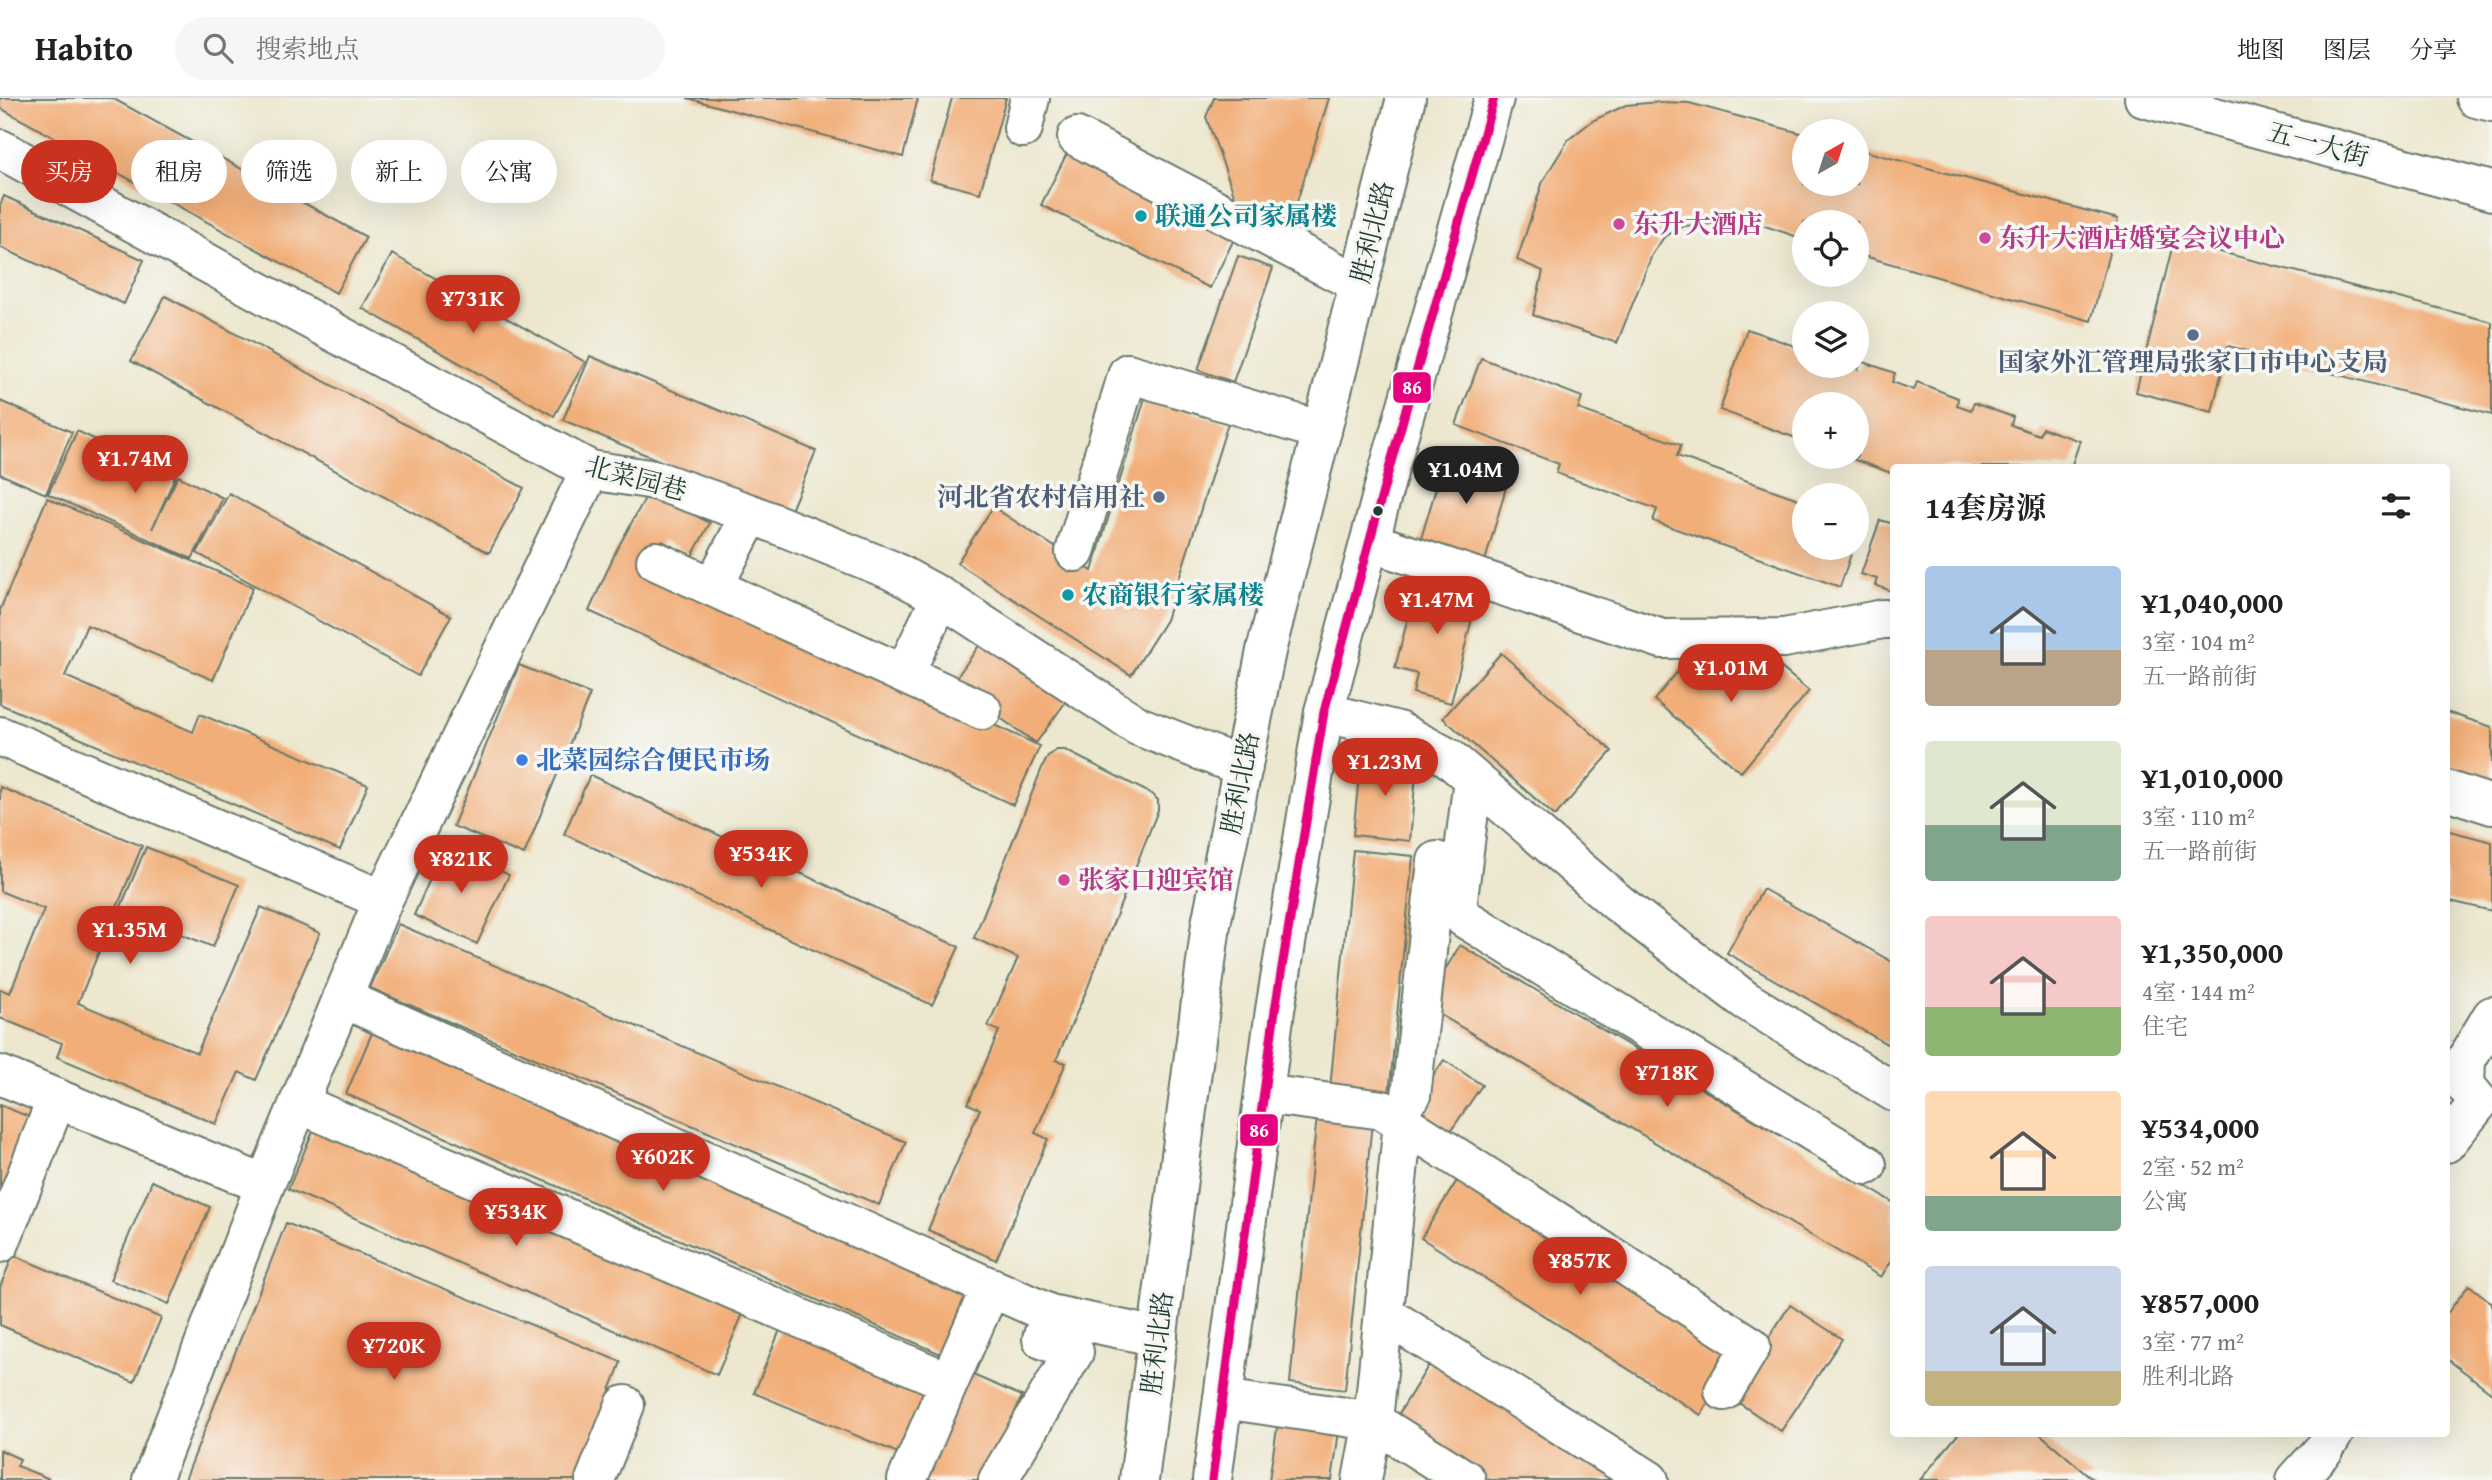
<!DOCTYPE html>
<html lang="zh">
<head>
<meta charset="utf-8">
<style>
  :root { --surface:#fff; --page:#f6f6f6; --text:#222; --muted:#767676; --line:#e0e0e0; --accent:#c8321e }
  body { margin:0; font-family:"Gentium Book Plus","Noto Serif SC",serif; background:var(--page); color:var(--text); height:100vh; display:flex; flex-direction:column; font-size:26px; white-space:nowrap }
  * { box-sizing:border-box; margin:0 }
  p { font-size:23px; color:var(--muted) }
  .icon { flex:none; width:38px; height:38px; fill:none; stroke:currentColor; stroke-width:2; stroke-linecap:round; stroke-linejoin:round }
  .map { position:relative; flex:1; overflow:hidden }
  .details { position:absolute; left:1890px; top:366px; width:560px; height:973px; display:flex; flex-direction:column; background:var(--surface); border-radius:7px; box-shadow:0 7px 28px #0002 }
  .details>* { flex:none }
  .guide { position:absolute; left:21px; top:42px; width:665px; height:63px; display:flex; gap:14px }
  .needle { width:46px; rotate:39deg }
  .controls { position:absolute; left:1792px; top:21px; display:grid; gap:14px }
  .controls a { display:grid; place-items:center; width:77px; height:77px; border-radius:50%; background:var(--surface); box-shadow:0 7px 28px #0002; font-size:35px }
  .price { position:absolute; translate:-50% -60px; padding:0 16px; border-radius:24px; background:var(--accent); color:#fff; font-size:23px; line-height:46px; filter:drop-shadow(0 2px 4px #0008) }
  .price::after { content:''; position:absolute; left:50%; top:42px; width:21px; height:16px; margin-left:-10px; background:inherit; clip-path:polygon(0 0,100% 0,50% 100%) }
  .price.on { background:#222; color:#fff }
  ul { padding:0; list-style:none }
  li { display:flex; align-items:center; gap:21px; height:175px; padding:0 35px }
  li span { display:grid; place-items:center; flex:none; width:196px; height:140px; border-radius:7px; color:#555 }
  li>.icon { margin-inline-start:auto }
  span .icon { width:84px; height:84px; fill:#fffc; stroke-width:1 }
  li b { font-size:30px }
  h2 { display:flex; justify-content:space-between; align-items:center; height:84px; padding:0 35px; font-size:30px }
  .pill { padding:0 24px; border-radius:32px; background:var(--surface); box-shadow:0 7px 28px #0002; font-size:24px; line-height:63px }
  .pill.on { background:var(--accent); color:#fff }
  header { display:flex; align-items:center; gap:42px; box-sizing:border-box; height:98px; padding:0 35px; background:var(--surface); border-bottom:2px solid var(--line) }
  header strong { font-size:33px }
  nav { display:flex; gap:38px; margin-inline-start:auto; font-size:24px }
  .search { width:490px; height:63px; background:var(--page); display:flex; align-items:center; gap:18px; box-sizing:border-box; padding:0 24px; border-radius:38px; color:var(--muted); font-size:26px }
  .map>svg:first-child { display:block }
  .building { fill:#f2ae78 }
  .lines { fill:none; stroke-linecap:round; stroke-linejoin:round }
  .minor-casing { stroke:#67786a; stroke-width:42 }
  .major-casing { stroke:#67786a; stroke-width:42 }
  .highway-casing { stroke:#67786a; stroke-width:42 }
  .minor { stroke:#fff; stroke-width:38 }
  .major { stroke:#fff; stroke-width:38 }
  .highway { stroke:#fff; stroke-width:38 }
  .bus-1-casing { stroke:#f6f6f2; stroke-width:14 }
  .bus-1 { stroke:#e5007d; stroke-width:9 }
  .culture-dot { fill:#0f9aa8; stroke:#f6f6f2; stroke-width:2.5 }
  .hotel-dot { fill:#d1479c; stroke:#f6f6f2; stroke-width:2.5 }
  .service-dot { fill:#5c6f8a; stroke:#f6f6f2; stroke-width:2.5 }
  .bus-dot { fill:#1f3d34; stroke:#f6f6f2; stroke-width:2.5 }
  .shop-dot { fill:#3f7fe0; stroke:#f6f6f2; stroke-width:2.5 }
  .labels { text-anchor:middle; stroke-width:7; stroke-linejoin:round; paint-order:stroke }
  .street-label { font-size:26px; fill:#1f3d34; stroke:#f6f6f2 }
  .culture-label { font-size:26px; font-weight:bold; fill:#0d838f; stroke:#f6f6f2; text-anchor:start }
  .hotel-label { font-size:26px; font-weight:bold; fill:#b23c85; stroke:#f6f6f2; text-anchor:start }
  .service-label { font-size:26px; font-weight:bold; fill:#4e5e75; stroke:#f6f6f2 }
  .shop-label { font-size:26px; font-weight:bold; fill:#366cbe; stroke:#f6f6f2; text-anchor:start }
  .line-badge { stroke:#f6f6f2; stroke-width:2.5 }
  .badge-label { font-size:19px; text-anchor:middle; font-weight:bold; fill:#fff }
</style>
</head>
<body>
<header>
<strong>Habito</strong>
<div class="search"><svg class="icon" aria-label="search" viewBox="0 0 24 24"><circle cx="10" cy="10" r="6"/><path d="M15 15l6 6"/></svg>搜索地点</div>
<nav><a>地图</a><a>图层</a><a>分享</a></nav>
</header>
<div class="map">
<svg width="2492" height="1382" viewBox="0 0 2492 1382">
  <rect width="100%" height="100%" fill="#f6f6f2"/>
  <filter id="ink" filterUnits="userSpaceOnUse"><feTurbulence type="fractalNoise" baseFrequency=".0143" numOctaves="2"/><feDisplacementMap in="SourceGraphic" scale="14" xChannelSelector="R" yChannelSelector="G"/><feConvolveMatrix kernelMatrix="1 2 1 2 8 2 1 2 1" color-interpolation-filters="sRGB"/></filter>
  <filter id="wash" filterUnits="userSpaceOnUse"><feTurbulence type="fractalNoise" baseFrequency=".00686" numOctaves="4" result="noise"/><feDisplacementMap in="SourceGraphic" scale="28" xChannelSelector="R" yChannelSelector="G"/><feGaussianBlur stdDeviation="1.57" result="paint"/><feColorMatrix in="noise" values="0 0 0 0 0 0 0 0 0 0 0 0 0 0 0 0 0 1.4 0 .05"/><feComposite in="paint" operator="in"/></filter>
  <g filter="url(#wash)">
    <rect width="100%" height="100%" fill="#ece7ce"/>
    <g id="blocks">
      <!-- building -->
      <path class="building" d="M0,0H112L366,139L336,195L0,10Z
        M687,0H918L903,59Z
        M952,0H1006L980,95L930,82Z
        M1214,0H1329L1287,136L1243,121L1206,19Z
        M1660,4L1689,5L1804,36V86H1857V51L2118,121L2091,223L1857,156V124H1804V141L1750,123L1684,128L1664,139L1652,157L1617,245L1533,217L1543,173L1517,162L1543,83L1568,42L1592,23L1626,7Z
        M1072,45L1240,129L1210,190L1041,107Z
        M4,98L144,162L124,206L0,149V107Z
        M2174,142L2492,224V317L2228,248L2212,314L2136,294Z
        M392,156L585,264L554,318L362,210Z
        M1238,158L1273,170L1233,284L1198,272Z
        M165,198L524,390L489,455L131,263Z
        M1747,231L1797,249L1800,240L1804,241V268H1850L1858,271L1861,263L1895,275L1892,284L1914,292L1917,284L1958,300L1957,307L1971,312L1974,305L2013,319L2011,327L2039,337L2042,330L2080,343L2071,369H1894V376L1847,359H1857V306H1804V343L1720,312Z
        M590,258L816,353L789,417L563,322Z
        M1481,260L1582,299L1578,311L1681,347L1677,358L1804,403V450H1853L1840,489L1653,423L1657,411L1556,375L1559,366L1456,327Z
        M1145,300L1228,325L1166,522L1131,577L957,465L993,409L1092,473Z
        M0,303L72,334L46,396L0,376Z
        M77,333L175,379L152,431L178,378L223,400L192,461L48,396Z
        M1447,353L1511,372L1485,463L1420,444Z
        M649,393L710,425L692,458L662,443L648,469L1040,648L1013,707L589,513L616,453Z
        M229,395L451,518L418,578L197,455Z
        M47,400L253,489L213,582L87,527L65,578L193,634L200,616L368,687L340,752L0,606V512Z
        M1880,422L1894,426V494L1875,487L1877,481L1861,476Z
        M1419,477L1479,492L1451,605L1413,595L1417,576L1395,570Z
        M983,542L1067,602L1036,645L952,586Z
        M1697,550L1713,564L1722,552L1757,582L1773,563L1809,593L1741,674L1654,602Z
        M1501,555L1612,653L1555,718L1443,620Z
        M519,567L590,596L524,757L453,728Z
        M2446,614L2492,629V695L2446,681Z
        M1057,652H1065L1150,695L1158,702V712L1087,891L1056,962L1066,965L1035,1035L1048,1041L996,1162L928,1132L980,1011L968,1006L999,933L988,928L1018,860L974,840L1042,670L1048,658Z
        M1361,657L1417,664L1410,743L1353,737Z
        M590,677L959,849L932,907L564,736Z
        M0,689L142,748L78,905L197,955L261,809L320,835L256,982L239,974L216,1026L57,959L62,945L0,920V891L10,895L44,811L0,793Z
        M2446,732L2492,744V813L2446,802Z
        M445,747L509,777L477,846L414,817Z
        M146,749L239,787L213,849L120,811Z
        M1353,752L1413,758L1389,997L1330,991Z
        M1763,791L1894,865V950L1727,855Z
        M398,826L906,1044L879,1107L370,890Z
        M1460,847L1894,1105V1159L1881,1179L1424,907Z
        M374,930L979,1194L950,1260L346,996Z
        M1444,962L1482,987L1444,1043L1406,1017Z
        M0,1007L32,1020L2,1092L0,1091Z
        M1317,1018L1372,1024L1345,1292L1290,1285Z
        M317,1024L745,1211L717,1277L288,1091Z
        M1458,1081L1738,1257L1701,1317L1421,1140Z
        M152,1083L210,1109L169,1206L110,1182Z
        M286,1125L621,1264L575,1382H185Z
        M13,1157L161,1220L134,1284L0,1227V1189Z
        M2469,1187L2492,1205V1295L2446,1260V1217Z
        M1790,1207L1842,1241L1781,1333L1730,1299Z
        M782,1227L934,1291L905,1358L754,1295Z
        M1432,1262L1623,1382H1490L1395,1322Z
        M966,1274L1022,1298L986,1382H919Z
        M1278,1324L1339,1333L1332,1382H1269Z
        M1959,1335H2039L2094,1382H1920Z
        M0,1352L20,1361L17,1368L52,1382H0Z"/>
    </g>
  </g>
  <g filter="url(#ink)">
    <use href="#blocks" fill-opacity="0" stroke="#67786a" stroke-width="2"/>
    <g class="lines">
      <!-- minor casing -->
      <g class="minor-casing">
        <path id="minor" d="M1023,30L1030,0
          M1077,39L1359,186
          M0,51L276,203L590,372L655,382L751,416L891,472L941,499L1138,628L1243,669
          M1370,444L1662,541L1784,540L1883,521H1894
          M1075,454L1128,275L1322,333
          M656,463L982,612
          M713,489L751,416
          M904,576L941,499
          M1324,614L1398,633L1449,660L1618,805L1745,902L1894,994
          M0,638L383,802
          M1473,681L1457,809L1464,820L1867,1067
          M2446,692L2492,707
          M342,900L1050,1216L1158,1239
          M0,977L265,1087
          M1264,996L1383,1012L1751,1248L1724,1293
          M1411,998L1437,763
          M300,1006L949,1284L991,1189
          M2446,1045L2479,1004L2465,987L2466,962L2492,918
          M0,1145L57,1000
          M1384,1216L1649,1382
          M1223,1301L1373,1323L1403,1024
          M152,1382L265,1087L383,802L590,372
          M595,1382L625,1307
          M907,1382L949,1284
          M998,1382L1074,1254L1042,1241L1050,1216
          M1362,1382L1373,1323L1466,1382
          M2296,1382L2325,1350L2334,1335"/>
      </g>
      <!-- major casing -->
      <g class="major-casing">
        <path id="major" d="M2144,0L2492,93
          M2476,0L2492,4"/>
      </g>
      <!-- highway casing -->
      <g class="highway-casing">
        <path id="highway" d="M1139,1382L1211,826L1266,553L1406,0
          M1212,1382L1275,912L1324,614L1389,371L1494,0"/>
      </g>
      <!-- minor -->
      <use href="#minor" class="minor"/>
      <!-- major -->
      <use href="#major" class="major"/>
      <!-- highway -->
      <use href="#highway" class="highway"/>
      <!-- bus-1 casing -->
      <g class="bus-1-casing">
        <path id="bus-1" d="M1212,1382L1275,912L1324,614L1389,371L1494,0"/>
      </g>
      <!-- bus-1 -->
      <use href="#bus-1" class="bus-1"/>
    </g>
  </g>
  <!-- markers -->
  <g class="culture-dot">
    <circle cx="1141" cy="118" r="7"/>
    <circle cx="1068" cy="497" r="7"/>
  </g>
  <g class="hotel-dot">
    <circle cx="1619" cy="126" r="7"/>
    <circle cx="1985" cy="140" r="7"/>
    <circle cx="1064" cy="782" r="7"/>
  </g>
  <g class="service-dot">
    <circle cx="2193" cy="237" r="7"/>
    <circle cx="1159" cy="399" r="7"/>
  </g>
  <circle class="bus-dot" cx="1378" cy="413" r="6"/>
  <circle class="shop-dot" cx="522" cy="662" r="7"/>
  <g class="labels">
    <!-- street labels -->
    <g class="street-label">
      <text transform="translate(2318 46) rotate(15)" y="9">五一大街</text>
      <text transform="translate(1372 134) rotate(-76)" y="9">胜利北路</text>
      <text transform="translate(636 380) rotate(15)" y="9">北菜园巷</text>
      <text transform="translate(1240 685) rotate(-79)" y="9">胜利北路</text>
      <text transform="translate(1157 1245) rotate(-83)" y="9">胜利北路</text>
    </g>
    <!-- culture labels -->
    <g class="culture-label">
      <text x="1155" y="127">联通公司家属楼</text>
      <text x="1082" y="506">农商银行家属楼</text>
    </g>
    <!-- hotel labels -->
    <g class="hotel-label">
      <text x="1633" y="135">东升大酒店</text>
      <text x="1999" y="149">东升大酒店婚宴会议中心</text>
      <text x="1078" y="791">张家口迎宾馆</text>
    </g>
    <!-- service labels -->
    <g class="service-label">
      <text x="2193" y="273">国家外汇管理局张家口市中心支局</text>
      <text x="1145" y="408" text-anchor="end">河北省农村信用社</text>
    </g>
    <!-- shop labels -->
    <g class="shop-label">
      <text x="536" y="671">北菜园综合便民市场</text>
    </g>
  </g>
  <g class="line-badge">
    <rect x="1392" y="273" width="40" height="33" rx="7" fill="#e5007d"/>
    <rect x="1239" y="1015" width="40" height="34" rx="7" fill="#e5007d"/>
  </g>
  <g class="badge-label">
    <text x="1412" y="296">86</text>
    <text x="1259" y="1039">86</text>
  </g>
</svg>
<div class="controls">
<a><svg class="needle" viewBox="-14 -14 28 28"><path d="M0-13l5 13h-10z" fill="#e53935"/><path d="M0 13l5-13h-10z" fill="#767676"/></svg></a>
<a><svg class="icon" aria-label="locate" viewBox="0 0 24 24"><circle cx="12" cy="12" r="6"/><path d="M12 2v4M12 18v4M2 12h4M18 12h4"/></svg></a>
<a><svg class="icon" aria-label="layers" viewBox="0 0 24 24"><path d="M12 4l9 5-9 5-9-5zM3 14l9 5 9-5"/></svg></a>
<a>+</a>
<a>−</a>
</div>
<b class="price" style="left:473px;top:237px">¥731K</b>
<b class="price" style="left:135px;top:397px">¥1.74M</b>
<b class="price on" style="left:1466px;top:408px">¥1.04M</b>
<b class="price" style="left:1437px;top:538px">¥1.47M</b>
<b class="price" style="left:1731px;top:606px">¥1.01M</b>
<b class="price" style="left:1385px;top:700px">¥1.23M</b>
<b class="price" style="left:761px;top:792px">¥534K</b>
<b class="price" style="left:461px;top:797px">¥821K</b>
<b class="price" style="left:130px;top:868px">¥1.35M</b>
<b class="price" style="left:1667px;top:1011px">¥718K</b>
<b class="price" style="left:663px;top:1095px">¥602K</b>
<b class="price" style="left:516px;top:1150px">¥534K</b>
<b class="price" style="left:1580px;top:1199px">¥857K</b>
<b class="price" style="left:394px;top:1284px">¥720K</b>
<div class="guide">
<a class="pill on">买房</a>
<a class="pill">租房</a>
<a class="pill">筛选</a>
<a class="pill">新上</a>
<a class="pill">公寓</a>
</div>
<section class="details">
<h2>14套房源<svg class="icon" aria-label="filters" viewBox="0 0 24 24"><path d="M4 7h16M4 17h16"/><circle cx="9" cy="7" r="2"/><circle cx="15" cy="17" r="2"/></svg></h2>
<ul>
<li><span style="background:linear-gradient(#a9c7e8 60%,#b9a48a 0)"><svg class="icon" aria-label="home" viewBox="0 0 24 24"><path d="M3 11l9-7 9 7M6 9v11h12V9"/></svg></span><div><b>¥1,040,000</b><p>3室 · 104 m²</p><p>五一路前街</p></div></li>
<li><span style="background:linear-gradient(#dfe7d0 60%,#7fa58c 0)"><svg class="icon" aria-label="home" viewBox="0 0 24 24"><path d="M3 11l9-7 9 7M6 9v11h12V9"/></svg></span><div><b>¥1,010,000</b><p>3室 · 110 m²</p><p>五一路前街</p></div></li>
<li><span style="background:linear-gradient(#f6c9c9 65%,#8fb573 0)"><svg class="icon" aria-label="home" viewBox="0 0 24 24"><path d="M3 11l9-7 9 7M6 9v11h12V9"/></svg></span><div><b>¥1,350,000</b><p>4室 · 144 m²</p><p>住宅</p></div></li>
<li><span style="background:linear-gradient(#ffd9b3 75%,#7fa58c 0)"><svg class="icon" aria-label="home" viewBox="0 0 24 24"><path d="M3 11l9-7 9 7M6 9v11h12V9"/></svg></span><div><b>¥534,000</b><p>2室 · 52 m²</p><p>公寓</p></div></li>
<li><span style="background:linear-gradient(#c9d6e8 75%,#c2b280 0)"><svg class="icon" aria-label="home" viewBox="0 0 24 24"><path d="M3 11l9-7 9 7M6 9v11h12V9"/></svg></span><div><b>¥857,000</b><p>3室 · 77 m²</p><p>胜利北路</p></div></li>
</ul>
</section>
</div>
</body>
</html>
